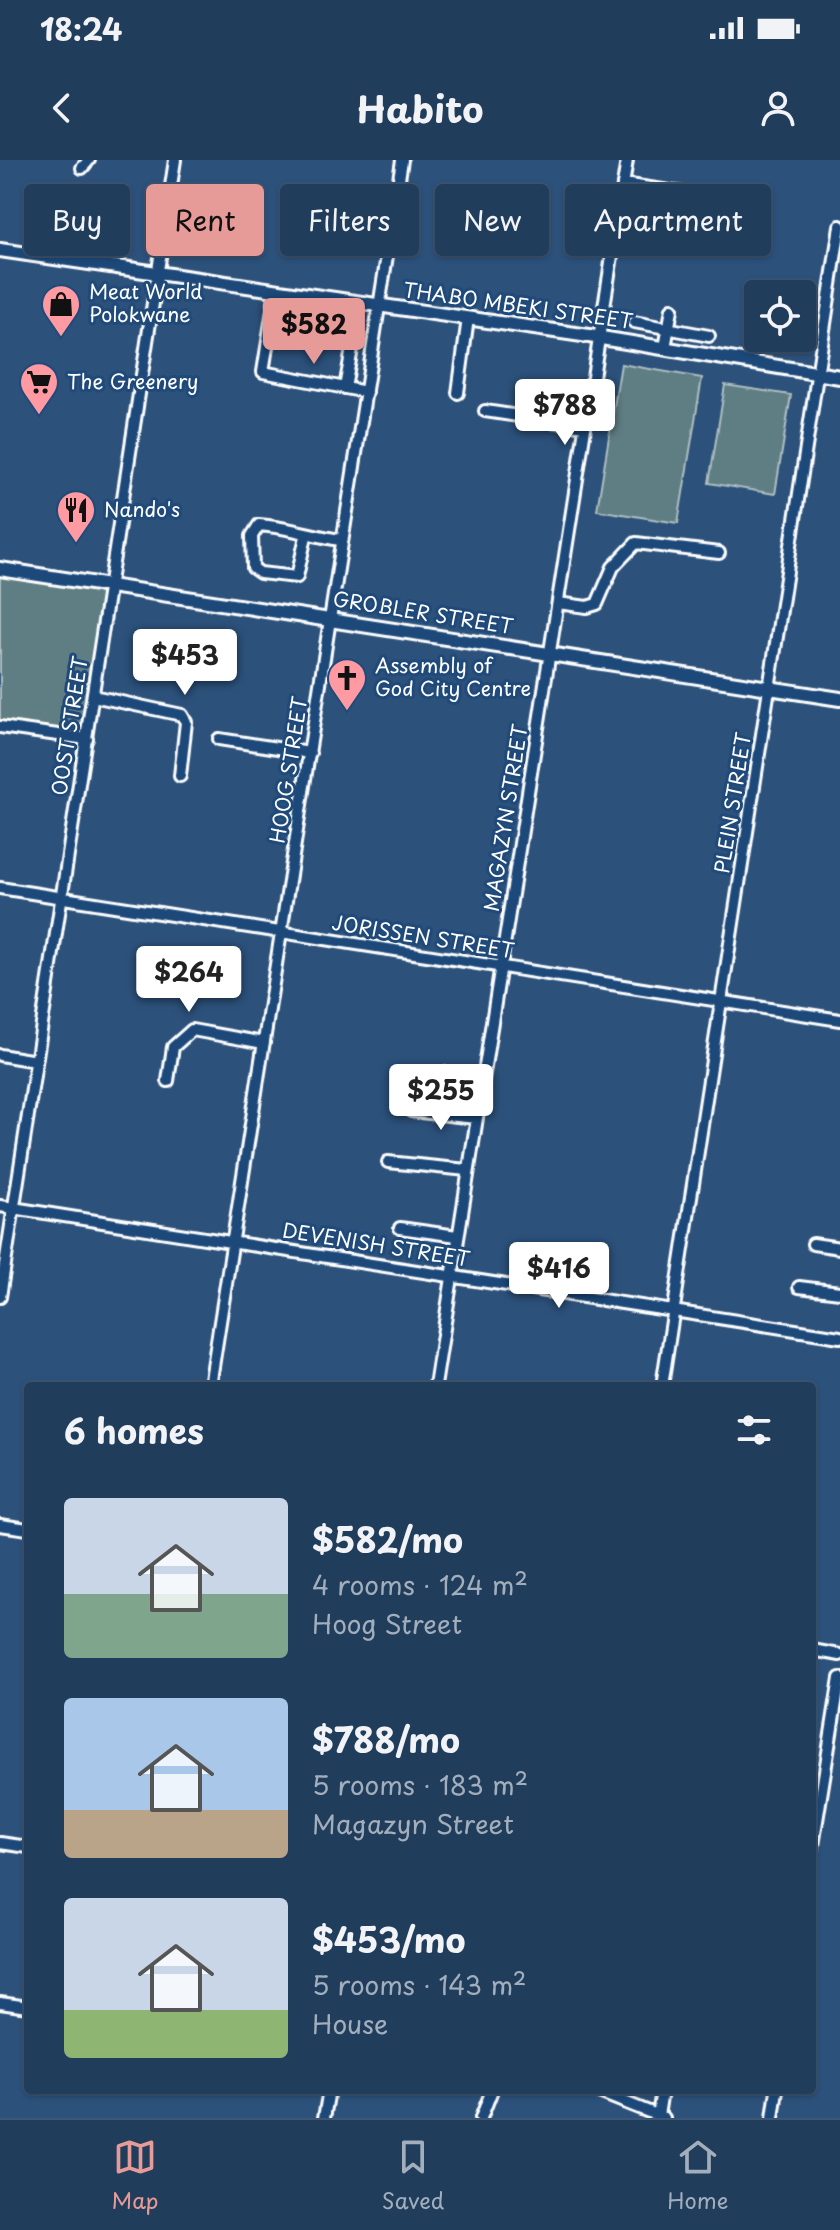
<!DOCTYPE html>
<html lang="en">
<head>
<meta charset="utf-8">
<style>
  :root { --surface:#213d5c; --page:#294462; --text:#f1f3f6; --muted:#a2aebb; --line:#3e5672; --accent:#e69b98 }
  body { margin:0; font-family:"Playpen Sans",sans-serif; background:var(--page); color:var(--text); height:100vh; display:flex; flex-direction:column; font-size:30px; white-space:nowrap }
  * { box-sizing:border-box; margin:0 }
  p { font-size:26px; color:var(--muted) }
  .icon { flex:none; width:44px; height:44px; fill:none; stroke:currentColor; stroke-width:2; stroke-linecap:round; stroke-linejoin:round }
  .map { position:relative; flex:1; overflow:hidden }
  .sheet { position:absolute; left:24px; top:1222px; width:792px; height:712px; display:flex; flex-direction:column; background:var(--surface); border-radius:8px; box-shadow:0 2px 6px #0004,0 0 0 2px var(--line) }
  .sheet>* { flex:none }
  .top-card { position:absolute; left:24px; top:24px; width:792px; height:72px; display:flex; gap:16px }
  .buttons { position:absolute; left:744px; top:120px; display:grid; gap:16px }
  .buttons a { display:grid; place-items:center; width:72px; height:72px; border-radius:8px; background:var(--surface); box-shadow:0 2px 6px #0004,0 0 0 2px var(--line); font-size:40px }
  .price { position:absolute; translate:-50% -68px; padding:0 18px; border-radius:8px; background:#fff; color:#222; font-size:26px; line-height:52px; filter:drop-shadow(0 2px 4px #0008) }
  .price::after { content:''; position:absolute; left:50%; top:48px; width:24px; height:18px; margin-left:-12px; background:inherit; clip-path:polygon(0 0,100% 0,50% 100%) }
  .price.selected { background:var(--accent); color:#111 }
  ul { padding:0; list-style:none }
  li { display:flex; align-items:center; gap:24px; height:200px; padding:0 40px }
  li span { display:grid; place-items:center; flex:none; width:224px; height:160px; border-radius:8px; color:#555 }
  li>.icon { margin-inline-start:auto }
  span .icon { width:96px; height:96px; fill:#fffc; stroke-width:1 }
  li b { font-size:34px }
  h2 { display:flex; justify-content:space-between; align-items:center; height:96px; padding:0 40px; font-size:34px }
  .tag { padding:0 28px; border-radius:8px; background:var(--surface); box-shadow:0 2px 6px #0004,0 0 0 2px var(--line); font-size:28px; line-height:72px }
  .tag.selected { background:var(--accent); color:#111 }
  .status { display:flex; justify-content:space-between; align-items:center; height:56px; padding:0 40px; background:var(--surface); direction:ltr }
  .status svg { height:22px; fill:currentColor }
  header { display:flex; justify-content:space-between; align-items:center; height:104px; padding:0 40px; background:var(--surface); font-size:36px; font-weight:700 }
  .dock { display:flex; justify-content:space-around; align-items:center; height:112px; border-top:2px solid var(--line); background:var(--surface); font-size:22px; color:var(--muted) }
  .dock a { display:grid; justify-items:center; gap:4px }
  .dock .selected { color:var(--accent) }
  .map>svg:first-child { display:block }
  .green { fill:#5e7e83; stroke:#aebec1; stroke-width:2 }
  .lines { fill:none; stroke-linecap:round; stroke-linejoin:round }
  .minor-casing { stroke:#fff; stroke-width:16 }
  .major-casing { stroke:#fff; stroke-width:18 }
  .minor { stroke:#1f4a7a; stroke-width:10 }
  .major { stroke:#1f4a7a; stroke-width:12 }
  .labels { text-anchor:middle; stroke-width:6; stroke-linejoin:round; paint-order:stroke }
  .poi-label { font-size:20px; fill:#fff; stroke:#1f4a7a; text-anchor:start }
  .street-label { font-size:20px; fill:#fff; stroke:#1f4a7a }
</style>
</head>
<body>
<div class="status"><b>18:24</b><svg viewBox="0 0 49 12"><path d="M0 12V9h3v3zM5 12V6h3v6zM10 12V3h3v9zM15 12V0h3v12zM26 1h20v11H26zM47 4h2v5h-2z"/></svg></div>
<header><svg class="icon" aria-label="back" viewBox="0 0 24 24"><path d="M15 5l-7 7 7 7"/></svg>Habito<svg class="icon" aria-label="person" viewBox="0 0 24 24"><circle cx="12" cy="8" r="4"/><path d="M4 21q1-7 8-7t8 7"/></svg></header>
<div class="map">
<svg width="840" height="1958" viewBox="0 0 840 1958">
  <rect width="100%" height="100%" fill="#2c517b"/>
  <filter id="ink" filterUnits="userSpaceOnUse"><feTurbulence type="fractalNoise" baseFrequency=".0125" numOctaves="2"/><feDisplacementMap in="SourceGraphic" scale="16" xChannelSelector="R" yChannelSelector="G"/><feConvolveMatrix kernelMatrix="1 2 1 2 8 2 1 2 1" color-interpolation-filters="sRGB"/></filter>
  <g filter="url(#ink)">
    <!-- green -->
    <path class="green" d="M621,204L702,218L678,363L597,350Z
      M725,225L791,235L775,334L709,323Z
      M0,416L98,432L103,436L84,569L75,572L0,561Z"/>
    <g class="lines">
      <!-- minor casing -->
      <g class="minor-casing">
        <path id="minor" d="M82,8L89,0
          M623,24L703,36
          M619,48L704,59
          M276,131L263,212L366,232
          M273,154L333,163L351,171L353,183L345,228
          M634,162L709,176
          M665,188L672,149
          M458,233L468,158
          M485,251L585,266
          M306,376L297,417L260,413L253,408L252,376L259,365C289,367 312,376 341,380
          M558,443L587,447L597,444L613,407L636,383L719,393
          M93,536L182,555L186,562L180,616
          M0,567L87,579
          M219,579L310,593
          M0,728L840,860
          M0,895L36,901
          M445,913L483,920
          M168,921L173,887L192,870L264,883
          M411,951L476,958
          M388,1002L467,1010
          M0,1046L840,1177
          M400,1068L457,1076
          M813,1084L840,1088
          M799,1127L840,1132
          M0,1137L175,0
          M210,1226L402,0
          M435,1226L627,0
          M662,1226L840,66
          M0,1365L28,1369
          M812,1490L840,1495
          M0,1683L28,1687
          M812,1692L840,1518
          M0,1843L28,1847
          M594,1930L664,1958
          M658,1956L662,1930
          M324,1958L329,1930
          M481,1958L492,1930
          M773,1958L777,1930"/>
      </g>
      <!-- major casing -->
      <g class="major-casing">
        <path id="major" d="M0,90L589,176L840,217
          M0,409L840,539"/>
      </g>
      <!-- minor -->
      <use href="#minor" class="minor"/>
      <!-- major -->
      <use href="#major" class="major"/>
    </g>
  </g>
  <!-- icons -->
  <defs>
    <g id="shop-pin" transform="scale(2)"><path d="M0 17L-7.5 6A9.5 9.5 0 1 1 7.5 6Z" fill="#ff9aa2" stroke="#1f4a7a"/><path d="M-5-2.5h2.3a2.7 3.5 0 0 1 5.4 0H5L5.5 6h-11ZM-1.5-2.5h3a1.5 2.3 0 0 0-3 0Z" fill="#111"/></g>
    <g id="supermarket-pin" transform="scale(2)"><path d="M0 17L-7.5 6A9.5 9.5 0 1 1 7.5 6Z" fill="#ff9aa2" stroke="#1f4a7a"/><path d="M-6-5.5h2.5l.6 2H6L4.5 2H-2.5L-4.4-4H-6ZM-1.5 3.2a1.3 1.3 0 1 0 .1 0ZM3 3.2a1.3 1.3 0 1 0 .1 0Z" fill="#111"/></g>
    <g id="restaurant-pin" transform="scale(2)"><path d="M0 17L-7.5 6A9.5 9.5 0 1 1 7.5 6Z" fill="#ff9aa2" stroke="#1f4a7a"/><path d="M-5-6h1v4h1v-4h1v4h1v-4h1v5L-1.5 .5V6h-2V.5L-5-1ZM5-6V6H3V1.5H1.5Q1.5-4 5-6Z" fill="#111"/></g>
    <g id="church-pin" transform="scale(2)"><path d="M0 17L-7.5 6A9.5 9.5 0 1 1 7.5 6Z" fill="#ff9aa2" stroke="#1f4a7a"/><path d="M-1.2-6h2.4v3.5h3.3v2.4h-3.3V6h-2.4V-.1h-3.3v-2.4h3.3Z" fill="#111"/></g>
  </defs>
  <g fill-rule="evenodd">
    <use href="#shop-pin" x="61" y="144"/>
    <use href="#supermarket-pin" x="39" y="222"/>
    <use href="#restaurant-pin" x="76" y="350"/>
    <use href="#church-pin" x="347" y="518"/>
  </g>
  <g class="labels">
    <!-- poi labels -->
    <g class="poi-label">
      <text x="89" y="139">Meat World<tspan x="89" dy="23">Polokwane</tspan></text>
      <text x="67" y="229">The Greenery</text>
      <text x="104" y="357">Nando's</text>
      <text x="375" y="513">Assembly of<tspan x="375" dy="23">God City Centre</tspan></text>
    </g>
    <!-- street labels -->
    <g class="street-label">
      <text transform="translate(518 146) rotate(8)" y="7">THABO MBEKI STREET</text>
      <text transform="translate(423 453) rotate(9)" y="7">GROBLER STREET</text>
      <text transform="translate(70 566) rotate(-81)" y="7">OOST STREET</text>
      <text transform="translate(289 610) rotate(-81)" y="7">HOOG STREET</text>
      <text transform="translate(733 643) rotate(-81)" y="7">PLEIN STREET</text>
      <text transform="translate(506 658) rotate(-81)" y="7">MAGAZYN STREET</text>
      <text transform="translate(423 777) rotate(9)" y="7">JORISSEN STREET</text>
      <text transform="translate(376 1085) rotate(9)" y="7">DEVENISH STREET</text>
    </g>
  </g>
</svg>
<div class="buttons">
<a><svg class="icon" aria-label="locate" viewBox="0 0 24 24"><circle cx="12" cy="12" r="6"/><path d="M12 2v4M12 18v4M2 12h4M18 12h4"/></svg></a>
</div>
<b class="price selected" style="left:314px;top:206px">$582</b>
<b class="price" style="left:565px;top:287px">$788</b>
<b class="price" style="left:185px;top:537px">$453</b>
<b class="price" style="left:189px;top:854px">$264</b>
<b class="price" style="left:441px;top:972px">$255</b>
<b class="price" style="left:559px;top:1150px">$416</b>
<div class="top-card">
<a class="tag">Buy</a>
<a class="tag selected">Rent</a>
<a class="tag">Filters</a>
<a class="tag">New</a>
<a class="tag">Apartment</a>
</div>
<section class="sheet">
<h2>6 homes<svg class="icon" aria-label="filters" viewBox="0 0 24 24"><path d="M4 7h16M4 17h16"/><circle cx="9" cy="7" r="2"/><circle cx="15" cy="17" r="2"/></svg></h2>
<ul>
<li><span style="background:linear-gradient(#c9d6e8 60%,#7fa58c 0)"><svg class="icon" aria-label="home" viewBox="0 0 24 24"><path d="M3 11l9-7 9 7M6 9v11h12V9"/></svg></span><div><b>$582/mo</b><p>4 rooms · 124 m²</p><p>Hoog Street</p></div></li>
<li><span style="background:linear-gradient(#a9c7e8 70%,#b9a48a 0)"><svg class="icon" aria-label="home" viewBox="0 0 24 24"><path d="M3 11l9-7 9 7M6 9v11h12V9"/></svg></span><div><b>$788/mo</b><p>5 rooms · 183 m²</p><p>Magazyn Street</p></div></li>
<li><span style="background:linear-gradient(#c9d6e8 70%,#8fb573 0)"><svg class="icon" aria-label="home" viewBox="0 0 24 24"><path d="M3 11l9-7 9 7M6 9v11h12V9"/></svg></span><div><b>$453/mo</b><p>5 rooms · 143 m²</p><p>House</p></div></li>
</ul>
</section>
</div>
<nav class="dock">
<a class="selected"><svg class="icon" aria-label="map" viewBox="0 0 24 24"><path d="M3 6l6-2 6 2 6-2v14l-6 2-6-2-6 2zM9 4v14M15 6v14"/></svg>Map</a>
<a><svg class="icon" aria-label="saved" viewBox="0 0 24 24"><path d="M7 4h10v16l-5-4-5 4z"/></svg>Saved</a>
<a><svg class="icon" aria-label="home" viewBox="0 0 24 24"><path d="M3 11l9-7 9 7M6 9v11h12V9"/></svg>Home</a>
</nav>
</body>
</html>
